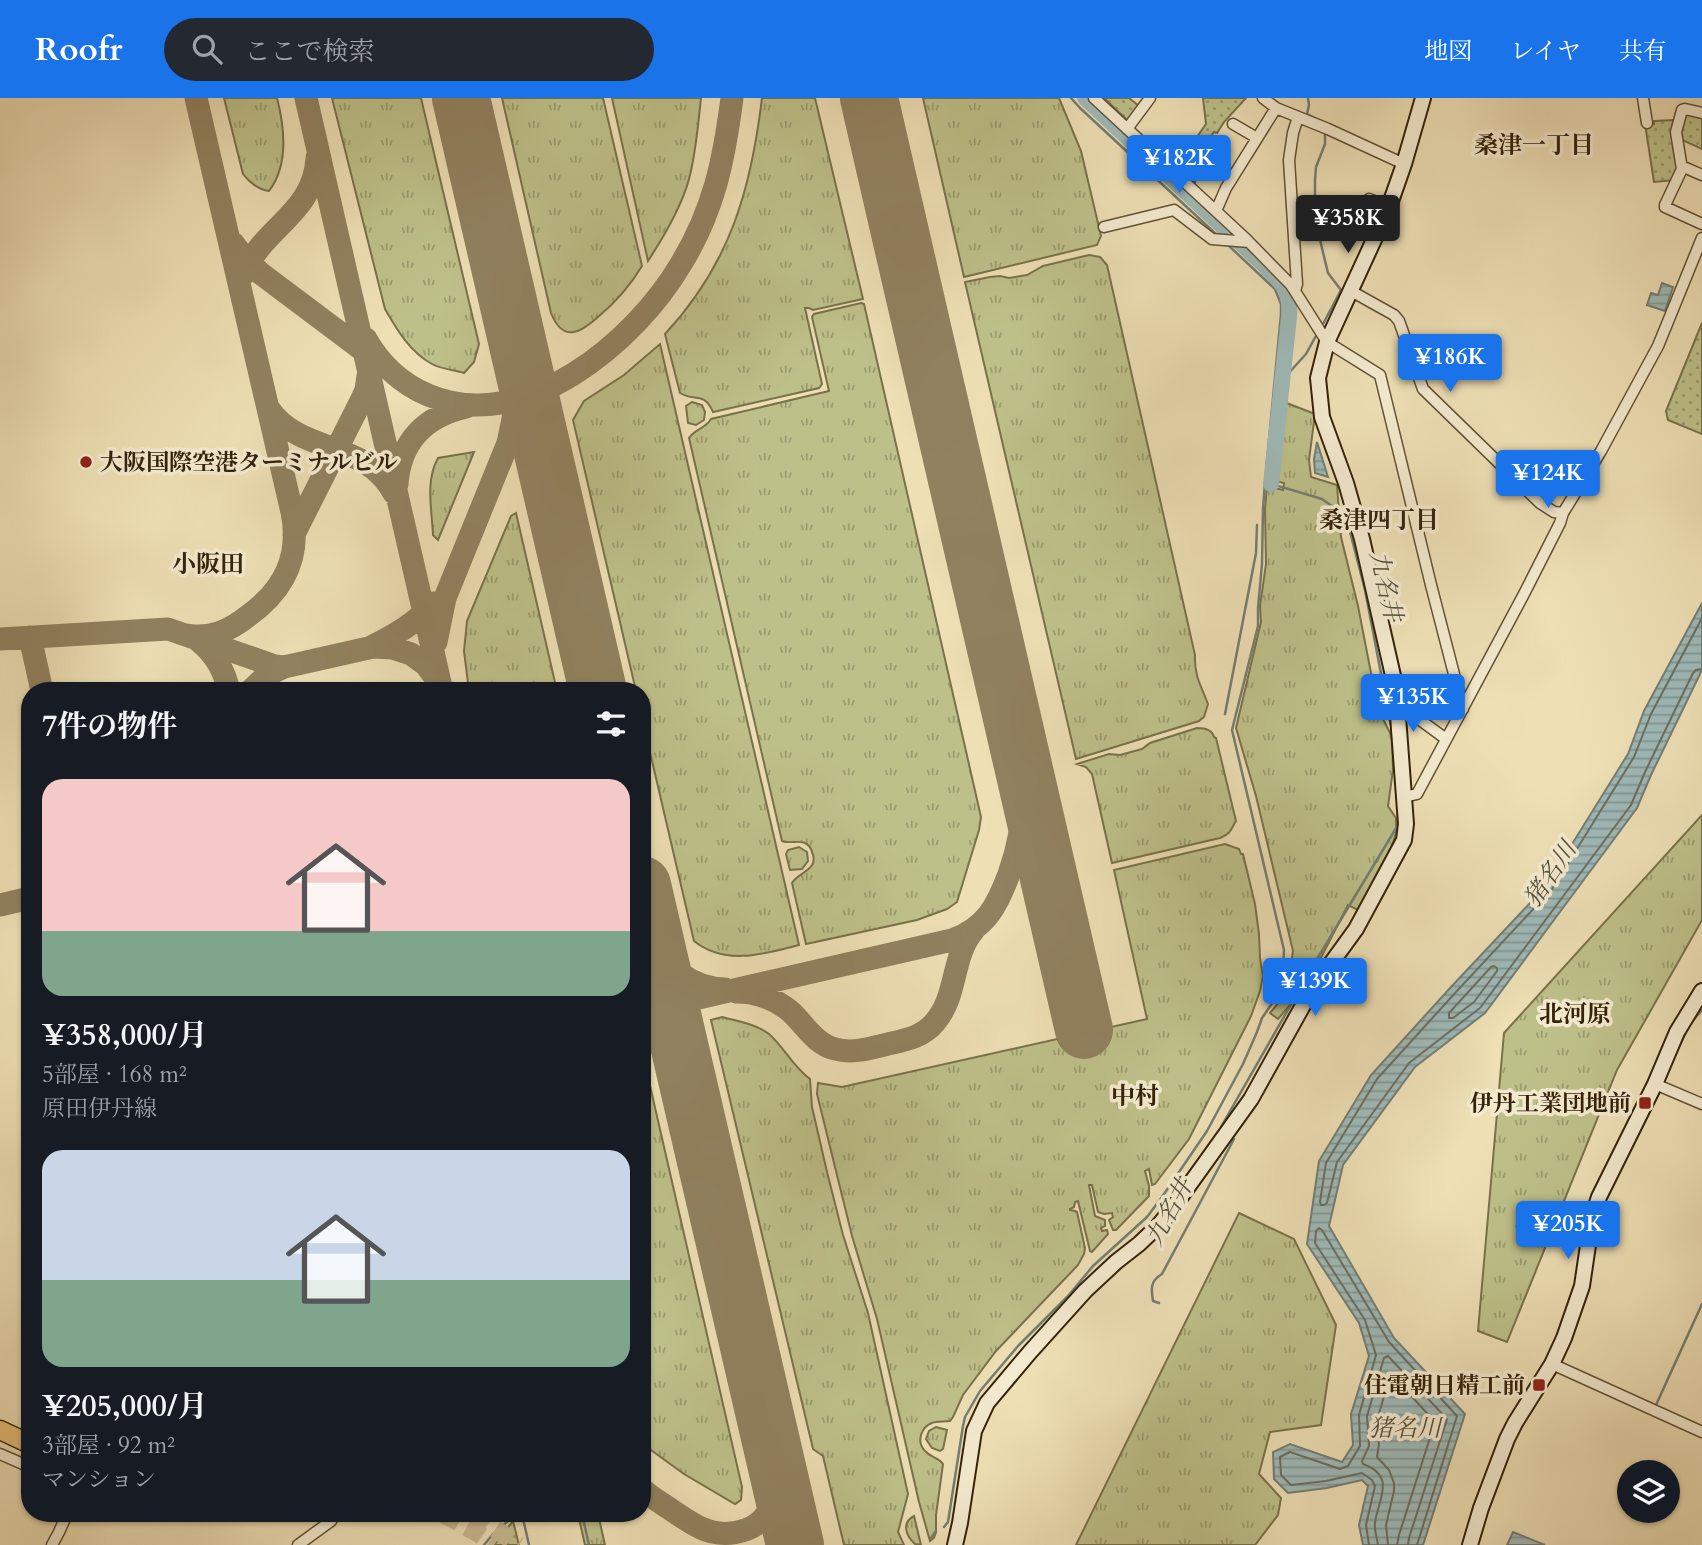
<!DOCTYPE html>
<html lang="ja">
<head>
<meta charset="utf-8">
<style>
  :root { --surface:#171b24; --page:#242831; --text:#f1f3f6; --muted:#9ea1a6; --accent:#1a73e8 }
  body { margin:0; font-family:Cardo,"Noto Serif JP",serif; background:var(--page); color:var(--text); height:100vh; display:flex; flex-direction:column; font-size:26px; white-space:nowrap }
  * { box-sizing:border-box; margin:0 }
  p { font-size:23px; color:var(--muted) }
  .icon { flex:none; width:38px; height:38px; fill:none; stroke:currentColor; stroke-width:2; stroke-linecap:round; stroke-linejoin:round }
  .map { position:relative; flex:1; overflow:hidden }
  .side { position:absolute; left:21px; top:584px; width:630px; height:840px; display:flex; flex-direction:column; background:var(--surface); border-radius:28px; box-shadow:0 2px 5px #0004 }
  .side>* { flex:none }
  .tools { position:absolute; left:1617px; top:1362px; display:grid; gap:14px }
  .tools a { display:grid; place-items:center; width:63px; height:63px; border-radius:50%; background:var(--surface); box-shadow:0 2px 5px #0004; font-size:35px }
  .price { position:absolute; translate:-50% -60px; padding:0 16px; border-radius:7px; background:var(--accent); color:#fff; font-size:23px; line-height:46px; filter:drop-shadow(0 2px 4px #0008) }
  .price::after { content:''; position:absolute; left:50%; top:42px; width:21px; height:16px; margin-left:-10px; background:inherit; clip-path:polygon(0 0,100% 0,50% 100%) }
  .price.current { background:#222; color:#fff }
  ul { padding:0; list-style:none }
  li { display:grid; align-content:center; gap:14px; height:371px; padding:0 21px }
  li span { display:grid; place-items:center; height:217px; border-radius:21px; color:#555 }
  li>.icon { margin-inline-start:auto }
  span .icon { width:126px; height:126px; fill:#fffc; stroke-width:1 }
  li b { font-size:30px }
  h2 { display:flex; justify-content:space-between; align-items:center; height:84px; padding:0 21px; font-size:30px }
  header { display:flex; align-items:center; gap:42px; box-sizing:border-box; height:98px; padding:0 35px; background:var(--accent); color:#fff }
  header strong { font-size:33px }
  nav { display:flex; gap:38px; margin-inline-start:auto; font-size:24px }
  .search { width:490px; height:63px; background:var(--page); display:flex; align-items:center; gap:18px; box-sizing:border-box; padding:0 24px; border-radius:38px; color:var(--muted); font-size:26px }
  .map>svg:first-child { display:block }
  .grass { fill:url(#grass-tufts); stroke:#79724a; stroke-width:2 }
  .park { fill:url(#park-dots); stroke:#79724a; stroke-width:2 }
  .water { fill:url(#water-rules); stroke:#747e73; stroke-width:2 }
  .lines { fill:none; stroke-linecap:round; stroke-linejoin:round }
  .shore { stroke:#6a6e61; stroke-width:2 }
  .stream { stroke:#747e73; stroke-width:2.5 }
  .river { stroke:#9fbab9; stroke-width:16 }
  .taxiway { stroke:#91815f; stroke-width:23 }
  .runway { stroke:#91815f; stroke-width:58 }
  .highway-tunnel { stroke:#c9b993; stroke-width:18; stroke-dasharray:18 9; stroke-linecap:butt }
  .street-casing { stroke:#625234; stroke-width:13 }
  .secondary-casing { stroke:#342309; stroke-width:18 }
  .highway-casing { stroke:#342309; stroke-width:21 }
  .street { stroke:#f4eacf; stroke-width:10 }
  .secondary { stroke:#f4eacf; stroke-width:14 }
  .highway { stroke:#e7c07a; stroke-width:18 }
  .poi-dot { fill:#8f2418; stroke:#f4eacf; stroke-width:2.5 }
  .labels { text-anchor:middle; stroke-width:7; stroke-linejoin:round; paint-order:stroke }
  .poi-label { font-size:23px; font-weight:bold; fill:#342309; stroke:#f4eacf; text-anchor:end }
  .neighbourhood-label { font-size:24px; font-weight:bold; fill:#342309; stroke:#f4eacf }
  .water-label { font-size:24px; font-style:italic; fill:#54503e; stroke:#f4eacf }
</style>
</head>
<body>
<header>
<strong>Roofr</strong>
<div class="search"><svg class="icon" aria-label="search" viewBox="0 0 24 24"><circle cx="10" cy="10" r="6"/><path d="M15 15l6 6"/></svg>ここで検索</div>
<nav><a>地図</a><a>レイヤ</a><a>共有</a></nav>
</header>
<div class="map">
<svg width="1702" height="1447" viewBox="0 0 1702 1447">
  <defs>
    <pattern id="grass-tufts" width="24" height="20" patternUnits="userSpaceOnUse" patternTransform="scale(1.75)"><rect width="24" height="20" fill="#bec08a"/><path d="M3 7l-1-3M5 7V3M7 7l1-3M15 17l-1-3M17 17v-4M19 17l1-3" fill="none" stroke="#9b9c6f"/></pattern>
    <pattern id="park-dots" width="8" height="8" patternUnits="userSpaceOnUse" patternTransform="scale(1.75)"><rect width="8" height="8" fill="#bec08a"/><path d="M2 2h.1M6 6h.1" fill="none" stroke="#9b9c6f" stroke-width="1.8" stroke-linecap="round"/></pattern>
    <pattern id="water-rules" width="6" height="5" patternUnits="userSpaceOnUse" patternTransform="scale(1.75)"><rect width="6" height="5" fill="#9fbab9"/><path d="M0 2.5h6" fill="none" stroke="#829795"/></pattern>
  </defs>
  <rect width="100%" height="100%" fill="#eedfb5"/>
  <filter id="stains"><feTurbulence type="fractalNoise" baseFrequency=".00286" numOctaves="4"/><feColorMatrix values="0 0 0 0 .2 0 0 0 0 .09 0 0 0 0 .02 0 0 0 .5 -.17"/></filter>
  <radialGradient id="worn" r=".72"><stop offset=".6" stop-color="#630" stop-opacity="0"/><stop offset="1" stop-color="#630" stop-opacity=".3"/></radialGradient>
  <!-- grass -->
  <path class="grass" d="M224,0H277C285,31 289,67 269,93C259,92 249,84 243,76Z
    M332,0H421L479,246L474,264L464,275C454,272 441,271 432,266C410,254 397,232 385,211Z
    M502,0H603L642,168C630,188 616,204 598,219C580,235 563,245 551,215Z
    M612,0H701C698,27 696,55 689,81C682,107 663,140 648,163Z
    M762,0H815L863,201L813,212L809,210H805L822,286L819,290L713,314C704,293 695,304 680,295L665,236C730,166 751,92 762,0Z
    M923,0H1059L1081,53L1101,138L1097,147L964,179Z
    M1089,157L1100,159L1107,167L1195,557C1194,577 1201,588 1208,606L1204,619L1199,623L1076,661L965,184L990,179L1000,178L1009,180L1027,177L1043,168Z
    M861,205L864,206L981,719L979,732L957,804L947,811L917,822L806,846L792,785C798,774 820,772 812,754C811,750 809,747 805,745C798,742 789,746 782,743L689,340C695,331 705,331 711,321L829,293L812,219L814,216Z
    M660,246L799,847C764,856 725,868 694,843L642,620V593H636L573,322L584,303L624,277Z
    M692,304L702,307L705,314L704,322L696,327L688,325L686,308Z
    M1284,304L1315,316L1309,362L1311,379L1337,387L1341,439L1358,508L1378,611L1392,639L1393,672L1388,708L1396,720V735L1392,748L1360,813L1348,807L1307,887L1278,921L1270,915L1287,894L1293,853L1256,698L1236,630L1261,524L1260,508L1266,466L1265,411L1267,388L1283,392L1284,385L1275,383L1281,342Z
    M474,354L438,442L433,437C432,412 425,383 438,360Z
    M516,415L557,593H469L464,553L467,523L511,418Z
    M1197,630C1204,630 1212,631 1214,639L1216,640L1236,723C1230,732 1232,735 1220,740L1112,765L1092,676L1086,669L1077,666L1109,656L1120,657L1142,651L1150,645Z
    M1702,717V822L1617,972L1507,1244L1478,1233L1504,935Z
    M1225,746L1239,751L1241,756H1243L1255,806L1259,836L1260,860L1263,878L1260,893L1251,918L1189,1041L1155,1086L1152,1087L1149,1071L1145,1073L1149,1088V1098L1116,1132H1113L1109,1122L1113,1119L1112,1115L1104,1116L1098,1114L1092,1087H1089L1095,1118L1105,1122V1128L1101,1130L1102,1133L1107,1132L1108,1136L1092,1154L1090,1153L1078,1103L1075,1104L1074,1109L1070,1111V1112L1075,1113L1077,1114L1085,1150L1084,1156L1078,1167L996,1253L963,1297L953,1319L950,1323C944,1324 937,1323 932,1325C921,1329 916,1344 925,1353C931,1360 938,1359 943,1366L936,1417V1434L934,1440L930,1443L919,1404L877,1221L852,1138L817,996L818,985L842,989L1147,921L1114,772Z
    M799,749L807,754L808,763L802,771L790,772L786,756L788,752Z
    M722,919C737,923 756,926 769,936C784,949 793,969 810,981L812,1009L827,1074L843,1137L868,1215L904,1378L908,1396L898,1434L904,1447H844L823,1358L813,1351L711,922Z
    M642,961L645,966L742,1389L741,1402L735,1406L684,1376L651,1352L642,1341Z
    M1239,1115L1294,1141L1336,1227L1321,1327L1270,1334L1259,1376L1281,1400L1278,1417L1255,1447H1076Z
    M936,1329L947,1332L943,1351L940,1353L932,1350L926,1341L929,1333Z
    M578,1416H598L605,1447H585Z
    M914,1418L921,1447L915,1446C906,1438 901,1425 914,1418Z"/>
  <!-- park -->
  <path class="park" d="M1104,0H1129L1139,8L1128,23Z
    M1203,0H1246L1224,24L1217,35L1214,34L1201,53L1203,54L1200,60L1202,61L1195,85L1182,74L1190,49L1206,26Z
    M1686,13L1702,18V51L1680,41L1678,33Z
    M1673,22L1680,73L1675,82L1654,84L1645,26H1654V23Z
    M1702,225V336L1668,322L1666,313Z
    M513,1423L519,1447H494Z"/>
  <!-- water -->
  <path class="water" d="M1662,185L1673,189L1665,213L1647,207L1651,195L1658,197Z
    M1317,344L1328,379L1315,375L1314,361Z
    M1702,505V572L1651,677L1637,710L1485,915L1415,969L1343,1067L1329,1128L1394,1240L1465,1316L1423,1447H1363L1359,1427L1368,1388L1362,1382L1327,1390L1288,1395L1274,1381L1273,1354L1290,1346L1342,1364L1353,1347L1351,1316L1369,1258L1359,1225L1307,1146L1319,1063L1371,977L1451,889L1546,788L1628,656L1644,613Z
    M1513,1434L1545,1447H1507Z"/>
  <g class="lines">
    <!-- shore -->
    <path class="shore" d="M1702,520L1651,616L1634,659L1552,791L1456,894L1377,981L1326,1065L1320,1104L1321,1107H1324L1327,1105L1337,1064L1409,965L1480,910L1631,707L1645,674L1693,575L1696,572L1702,571
      M1494,868L1497,870V873L1474,904L1453,920H1449V915L1491,869Z
      M1369,1447L1366,1427L1375,1388L1372,1382L1362,1375L1326,1383L1291,1387L1281,1377L1280,1359L1290,1354L1340,1371L1348,1368L1360,1348L1359,1317L1376,1257L1365,1222L1315,1145L1316,1133L1319,1130L1322,1132L1389,1244L1457,1318L1417,1447
      M1378,1447C1377,1440 1374,1432 1375,1424C1379,1400 1396,1378 1363,1366L1362,1363L1369,1348L1367,1318L1384,1260L1388,1258L1447,1321L1409,1440L1408,1447
      M1388,1447L1386,1427L1394,1393V1385L1389,1372L1377,1359L1379,1346L1378,1319L1389,1281L1393,1278L1435,1324L1399,1437L1397,1447"/>
    <!-- stream -->
    <path class="stream" d="M1071,0L1080,10L1218,138
      M1308,0L1309,7L1307,16L1320,23
      M1228,147L1275,191L1281,206V216L1265,384
      M1322,228L1341,192L1328,175L1315,121V82L1316,69L1325,46V33
      M1279,322L1282,321L1286,278L1306,256L1317,236
      M1225,616L1256,455L1257,427
      M1673,961L1690,926L1702,912
      M1221,1029L1317,861L1401,722
      M1159,1205L1153,1203C1151,1191 1150,1183 1162,1176L1234,1041
      M1656,1307L1702,1206
      M522,1416L529,1447
      M582,1416L589,1447
      M944,1429L948,1424L963,1328L965,1319L980,1293L1018,1248L1068,1198L1093,1168L1147,1119L1162,1099L1207,1033L1243,966L1257,934L1262,920L1282,891L1284,852L1232,632L1258,528V510L1262,466L1263,411L1265,384L1322,401L1346,418L1365,492L1393,638
      M931,1440L936,1433
      M484,1447L493,1436L514,1418"/>
    <!-- river -->
    <path class="river" d="M1085,0L1265,168C1283,186 1291,192 1289,219L1271,386"/>
    <!-- taxiway -->
    <path class="taxiway" d="M306,0L442,593
      M233,145L243,158L260,175L368,256
      M244,176C262,129 314,116 317,60
      M366,241C380,266 402,286 428,297C524,338 635,244 681,166C714,112 724,62 732,0
      M269,311C302,358 365,341 394,395
      M397,386C400,343 426,318 466,309
      M294,436L362,301L366,292L368,278
      M187,537C211,541 229,533 248,518C284,492 301,459 292,414L196,0
      M30,539L42,593
      M0,541L168,531L275,568L284,569
      M199,543C216,557 224,572 229,593
      M436,544L445,500L508,345L513,321L519,274L514,229
      M371,549C395,537 416,525 434,505
      M250,593L267,577L284,569L373,549L393,550L411,556L426,567L438,583
      M0,807L30,800
      M654,839C665,870 692,890 725,891
      M737,894C756,894 776,901 791,914C805,927 815,946 835,951C853,956 871,950 888,946C905,942 923,939 935,924C958,898 951,858 974,832
      M642,905C654,889 660,875 658,855
      M642,913L952,842C986,830 997,808 1009,776C1024,734 1027,692 1019,649
      M642,920C663,927 674,939 681,959
      M642,1391C652,1400 663,1406 673,1413C682,1419 692,1426 701,1430C722,1440 752,1436 766,1417C777,1403 779,1388 777,1371"/>
    <!-- runway -->
    <path class="runway" d="M461,0L598,593
      M869,0L1084,932
      M642,787L795,1447"/>
    <!-- highway-tunnel -->
    <path class="highway-tunnel" d="M443,1416L479,1436L494,1447
      M473,1416L519,1447"/>
    <!-- street casing -->
    <g class="street-casing">
      <path id="street" d="M1094,0L1246,141L1291,187L1327,244L1380,277L1431,487L1463,611
        M1263,0L1276,10L1328,31L1404,66
        M1643,0L1647,25
        M1233,26L1257,40
        M1127,31L1150,0
        M1682,71L1676,34L1682,12L1685,11L1702,15
        M1702,77L1686,70L1682,71L1665,107V109L1702,126
        M1369,101L1389,109
        M1216,113L1226,90L1276,10
        M1104,129L1174,112L1212,141L1249,144
        M1295,193L1297,186L1289,62L1293,35L1298,19
        M1351,193L1394,217L1399,223L1423,291L1540,405L1554,414L1563,415
        M1397,605L1446,641
        M1404,699L1417,696L1525,494L1560,425L1563,415L1601,353L1658,248L1702,140
        M1655,986L1702,1006
        M1552,1266L1702,1334
        M0,1356L30,1369
        M52,1447L59,1434L67,1416
        M298,1447L331,1423L335,1416"/>
    </g>
    <!-- secondary casing -->
    <g class="secondary-casing">
      <path id="secondary" d="M955,1447L960,1425L974,1333L987,1305L1030,1254L1085,1193L1116,1164L1139,1146L1159,1127L1172,1111L1251,1001L1311,893L1356,831L1404,742L1406,726L1396,591L1362,441L1346,385L1322,319L1318,280L1327,244L1389,109L1404,66L1423,0
        M1470,1447L1481,1410L1507,1341L1515,1325L1552,1266L1564,1240L1582,1188L1592,1120L1599,1099L1655,986L1677,934L1702,893"/>
    </g>
    <!-- highway casing -->
    <g class="highway-casing">
      <path id="highway" d="M0,1332L30,1346"/>
    </g>
    <!-- street -->
    <use href="#street" class="street"/>
    <!-- secondary -->
    <use href="#secondary" class="secondary"/>
    <!-- highway -->
    <use href="#highway" class="highway"/>
  </g>
  <!-- markers -->
  <g class="poi-dot">
    <circle cx="86" cy="364" r="7"/>
    <rect x="1638" y="998" width="14" height="14" rx="3.5"/>
    <rect x="1532" y="1280" width="14" height="14" rx="3.5"/>
  </g>
  <g class="labels">
    <!-- poi labels -->
    <g class="poi-label">
      <text x="100" y="372" text-anchor="start">大阪国際空港ターミナルビル</text>
      <text x="1631" y="1013">伊丹工業団地前</text>
      <text x="1525" y="1295">住電朝日精工前</text>
    </g>
    <!-- neighbourhood labels -->
    <g class="neighbourhood-label">
      <text x="1534" y="55">桑津一丁目</text>
      <text x="1379" y="430">桑津四丁目</text>
      <text x="208" y="474">小阪田</text>
      <text x="1575" y="924">北河原</text>
      <text x="1135" y="1006">中村</text>
    </g>
    <!-- water labels -->
    <g class="water-label">
      <text transform="translate(1386 488) rotate(77)" y="8">九名井</text>
      <text transform="translate(1550 776) rotate(-56)" y="8">猪名川</text>
      <text transform="translate(1169 1114) rotate(-62)" y="8">九名井</text>
      <text x="1405" y="1338">猪名川</text>
    </g>
  </g>
  <rect width="100%" height="100%" filter="url(#stains)"/>
  <rect width="100%" height="100%" fill="url(#worn)"/>
</svg>
<div class="tools">
<a><svg class="icon" aria-label="layers" viewBox="0 0 24 24"><path d="M12 4l9 5-9 5-9-5zM3 14l9 5 9-5"/></svg></a>
</div>
<b class="price" style="left:1179px;top:97px">¥182K</b>
<b class="price current" style="left:1348px;top:157px">¥358K</b>
<b class="price" style="left:1450px;top:296px">¥186K</b>
<b class="price" style="left:1548px;top:412px">¥124K</b>
<b class="price" style="left:1413px;top:636px">¥135K</b>
<b class="price" style="left:1315px;top:920px">¥139K</b>
<b class="price" style="left:1568px;top:1163px">¥205K</b>
<section class="side">
<h2>7件の物件<svg class="icon" aria-label="filters" viewBox="0 0 24 24"><path d="M4 7h16M4 17h16"/><circle cx="9" cy="7" r="2"/><circle cx="15" cy="17" r="2"/></svg></h2>
<ul>
<li><span style="background:linear-gradient(#f6c9c9 70%,#7fa58c 0)"><svg class="icon" aria-label="home" viewBox="0 0 24 24"><path d="M3 11l9-7 9 7M6 9v11h12V9"/></svg></span><div><b>¥358,000/月</b><p>5部屋 · 168 m²</p><p>原田伊丹線</p></div></li>
<li><span style="background:linear-gradient(#c9d6e8 60%,#7fa58c 0)"><svg class="icon" aria-label="home" viewBox="0 0 24 24"><path d="M3 11l9-7 9 7M6 9v11h12V9"/></svg></span><div><b>¥205,000/月</b><p>3部屋 · 92 m²</p><p>マンション</p></div></li>
</ul>
</section>
</div>
</body>
</html>
